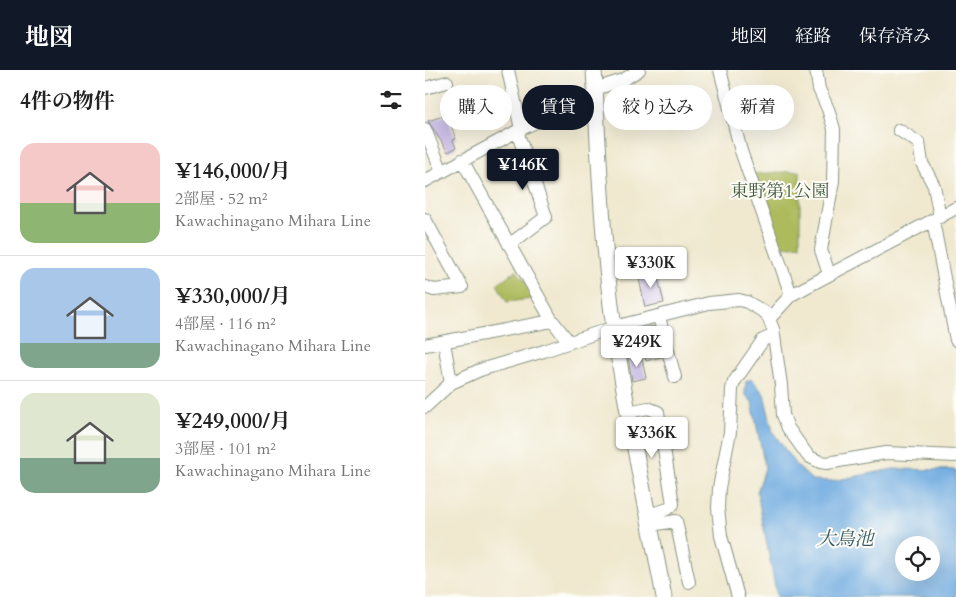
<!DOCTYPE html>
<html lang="ja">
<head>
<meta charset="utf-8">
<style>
  :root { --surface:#fff; --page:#f2f2f2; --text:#222; --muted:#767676; --line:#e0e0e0; --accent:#111827 }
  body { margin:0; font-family:Cardo,"Noto Serif JP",serif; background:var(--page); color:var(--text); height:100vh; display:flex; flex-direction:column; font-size:19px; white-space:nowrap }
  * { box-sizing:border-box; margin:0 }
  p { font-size:16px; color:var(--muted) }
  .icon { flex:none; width:28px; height:28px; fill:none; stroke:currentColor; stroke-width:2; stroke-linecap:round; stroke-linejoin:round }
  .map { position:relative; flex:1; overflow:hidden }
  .sheet { display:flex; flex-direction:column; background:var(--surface); width:425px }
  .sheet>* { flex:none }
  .banner { position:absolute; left:15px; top:15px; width:440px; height:45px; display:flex; gap:10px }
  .tools { position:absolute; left:470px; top:466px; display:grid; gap:10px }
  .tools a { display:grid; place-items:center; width:45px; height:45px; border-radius:50%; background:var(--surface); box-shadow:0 5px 20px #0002; font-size:25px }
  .price { position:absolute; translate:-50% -42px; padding:0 11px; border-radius:5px; background:#fff; color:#222; font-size:16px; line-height:32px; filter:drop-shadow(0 1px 2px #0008) }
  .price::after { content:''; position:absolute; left:50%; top:30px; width:15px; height:11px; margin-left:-8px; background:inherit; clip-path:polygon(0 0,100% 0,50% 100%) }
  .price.active { background:var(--accent); color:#fff }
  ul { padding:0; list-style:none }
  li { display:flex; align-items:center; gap:15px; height:125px; padding:0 20px }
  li+li { border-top:1px solid var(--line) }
  li span { display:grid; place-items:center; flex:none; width:140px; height:100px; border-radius:15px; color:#555 }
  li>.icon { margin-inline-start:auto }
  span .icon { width:60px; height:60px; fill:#fffc; stroke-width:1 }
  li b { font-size:21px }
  h2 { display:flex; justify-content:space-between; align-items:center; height:60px; padding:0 20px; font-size:21px }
  .pill { padding:0 18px; border-radius:22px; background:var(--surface); box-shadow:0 5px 20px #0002; font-size:18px; line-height:45px }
  .pill.active { background:var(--accent); color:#fff }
  header { display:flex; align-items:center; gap:30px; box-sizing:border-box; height:70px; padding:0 25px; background:var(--accent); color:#fff }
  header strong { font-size:24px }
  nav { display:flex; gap:28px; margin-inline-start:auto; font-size:18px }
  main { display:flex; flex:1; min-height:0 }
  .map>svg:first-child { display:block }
  .green { fill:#aebb5d; stroke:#667c48 }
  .water { fill:#6fabe0; stroke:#47748a; fill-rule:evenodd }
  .building { fill:#bcabe0 }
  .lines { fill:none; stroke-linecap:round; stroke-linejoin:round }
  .minor-casing { stroke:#889382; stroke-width:14 }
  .major-casing { stroke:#889382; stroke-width:17 }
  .minor { stroke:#fff; stroke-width:12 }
  .major { stroke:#fff; stroke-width:15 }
  .labels { text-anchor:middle; stroke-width:4; stroke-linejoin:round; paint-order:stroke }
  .park-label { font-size:18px; fill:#435c3e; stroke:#fdfcf7 }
  .water-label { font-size:19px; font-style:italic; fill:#375e68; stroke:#fdfcf7 }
</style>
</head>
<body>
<header>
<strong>地図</strong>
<nav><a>地図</a><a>経路</a><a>保存済み</a></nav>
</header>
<main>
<section class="sheet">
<h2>4件の物件<svg class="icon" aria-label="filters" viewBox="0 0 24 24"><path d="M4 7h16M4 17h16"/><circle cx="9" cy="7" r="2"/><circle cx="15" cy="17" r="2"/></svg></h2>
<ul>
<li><span style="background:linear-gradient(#f6c9c9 60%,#8fb573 0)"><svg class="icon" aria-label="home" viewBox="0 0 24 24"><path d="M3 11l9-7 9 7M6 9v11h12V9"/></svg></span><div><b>¥146,000/月</b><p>2部屋 · 52 m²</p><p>Kawachinagano Mihara Line</p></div></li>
<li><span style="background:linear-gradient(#a9c7e8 75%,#7fa58c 0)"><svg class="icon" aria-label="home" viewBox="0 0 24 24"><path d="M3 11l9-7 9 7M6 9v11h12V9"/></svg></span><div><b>¥330,000/月</b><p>4部屋 · 116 m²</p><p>Kawachinagano Mihara Line</p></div></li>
<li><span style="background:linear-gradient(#dfe7d0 65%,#7fa58c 0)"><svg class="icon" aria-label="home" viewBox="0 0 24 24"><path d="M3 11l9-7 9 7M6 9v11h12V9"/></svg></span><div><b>¥249,000/月</b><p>3部屋 · 101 m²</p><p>Kawachinagano Mihara Line</p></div></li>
</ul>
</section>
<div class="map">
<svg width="531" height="527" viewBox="0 0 531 527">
  <rect width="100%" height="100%" fill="#fdfcf7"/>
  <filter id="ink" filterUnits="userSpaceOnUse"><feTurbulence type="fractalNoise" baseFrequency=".02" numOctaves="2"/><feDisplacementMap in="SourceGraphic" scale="10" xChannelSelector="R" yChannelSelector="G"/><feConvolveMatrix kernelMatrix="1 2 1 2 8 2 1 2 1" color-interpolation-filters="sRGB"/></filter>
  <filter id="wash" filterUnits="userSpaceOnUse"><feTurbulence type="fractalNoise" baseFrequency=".0096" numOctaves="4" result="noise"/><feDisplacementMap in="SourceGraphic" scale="20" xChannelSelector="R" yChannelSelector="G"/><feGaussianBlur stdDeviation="1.12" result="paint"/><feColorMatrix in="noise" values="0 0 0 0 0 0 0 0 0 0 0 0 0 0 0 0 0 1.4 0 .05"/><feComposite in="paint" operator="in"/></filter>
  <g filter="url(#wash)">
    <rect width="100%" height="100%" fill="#f0e9d0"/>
    <!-- green -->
    <path class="green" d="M375,101V175L355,177L329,104Z
      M91,200L114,228L82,232L72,214Z"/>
    <!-- water -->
    <path class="water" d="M327,309L339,324L348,362L370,394L387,410L407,411L468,399L531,400V527H352L332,422L340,398L327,332L320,324L321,311ZM479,475H506V502H479Z"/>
    <g id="blocks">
      <!-- building -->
      <path class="building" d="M24,44L25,53L31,69L28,70L31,78L23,82L3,51Z
        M231,200L239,233L220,237L213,204Z
        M228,256L236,287L221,291L214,259Z
        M216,284L221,308L207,311L203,287Z"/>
    </g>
  </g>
  <g filter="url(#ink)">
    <use href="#blocks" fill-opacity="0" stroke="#889382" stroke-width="1"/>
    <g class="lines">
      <!-- minor casing -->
      <g class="minor-casing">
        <path id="minor" d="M83,0L96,59
          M295,0L316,81L366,225
          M391,0L394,19L403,39L409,59L408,111L396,180L404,204
          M0,18L22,12
          M170,19L198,10L214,0
          M0,59L17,102
          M474,60L494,73L497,93L509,116L515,147
          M37,90L126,249L144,272
          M0,111L96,59L170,24
          M0,149L37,217L9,220L0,217
          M508,151L531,270
          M84,175L121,147L92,61
          M234,247L250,307
          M344,249L366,225L531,138
          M19,272L26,313
          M0,275L127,251
          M0,337L26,313L55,300L119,281L189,257L284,233L314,230L322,232L341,243L344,249L348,259L356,315L358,345L363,358L383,386L395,392L402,393L461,383L531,386
          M203,342L223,338L233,342L248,434C241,442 232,442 223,444
          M225,455L251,451L264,512
          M313,527L296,466L293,438L294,418L305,362L307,319L309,312L338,270L349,265"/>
      </g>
      <!-- major casing -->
      <g class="major-casing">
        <path id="major" d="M169,0C174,86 177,172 189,258C202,348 222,437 239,527"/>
      </g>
      <!-- minor -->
      <use href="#minor" class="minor"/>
      <!-- major -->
      <use href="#major" class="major"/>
    </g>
  </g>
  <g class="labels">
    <!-- park labels -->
    <g class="park-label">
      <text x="355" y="127">東野第1公園</text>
    </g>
    <!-- water labels -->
    <g class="water-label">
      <text x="420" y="475">大鳥池</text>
    </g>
  </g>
</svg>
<div class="tools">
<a><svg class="icon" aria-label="locate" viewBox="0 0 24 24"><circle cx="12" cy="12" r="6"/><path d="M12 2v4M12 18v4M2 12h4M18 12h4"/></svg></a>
</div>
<b class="price active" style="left:98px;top:121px">¥146K</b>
<b class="price" style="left:226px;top:219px">¥330K</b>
<b class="price" style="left:212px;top:298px">¥249K</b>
<b class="price" style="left:227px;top:389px">¥336K</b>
<div class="banner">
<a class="pill">購入</a>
<a class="pill active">賃貸</a>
<a class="pill">絞り込み</a>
<a class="pill">新着</a>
</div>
</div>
</main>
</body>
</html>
